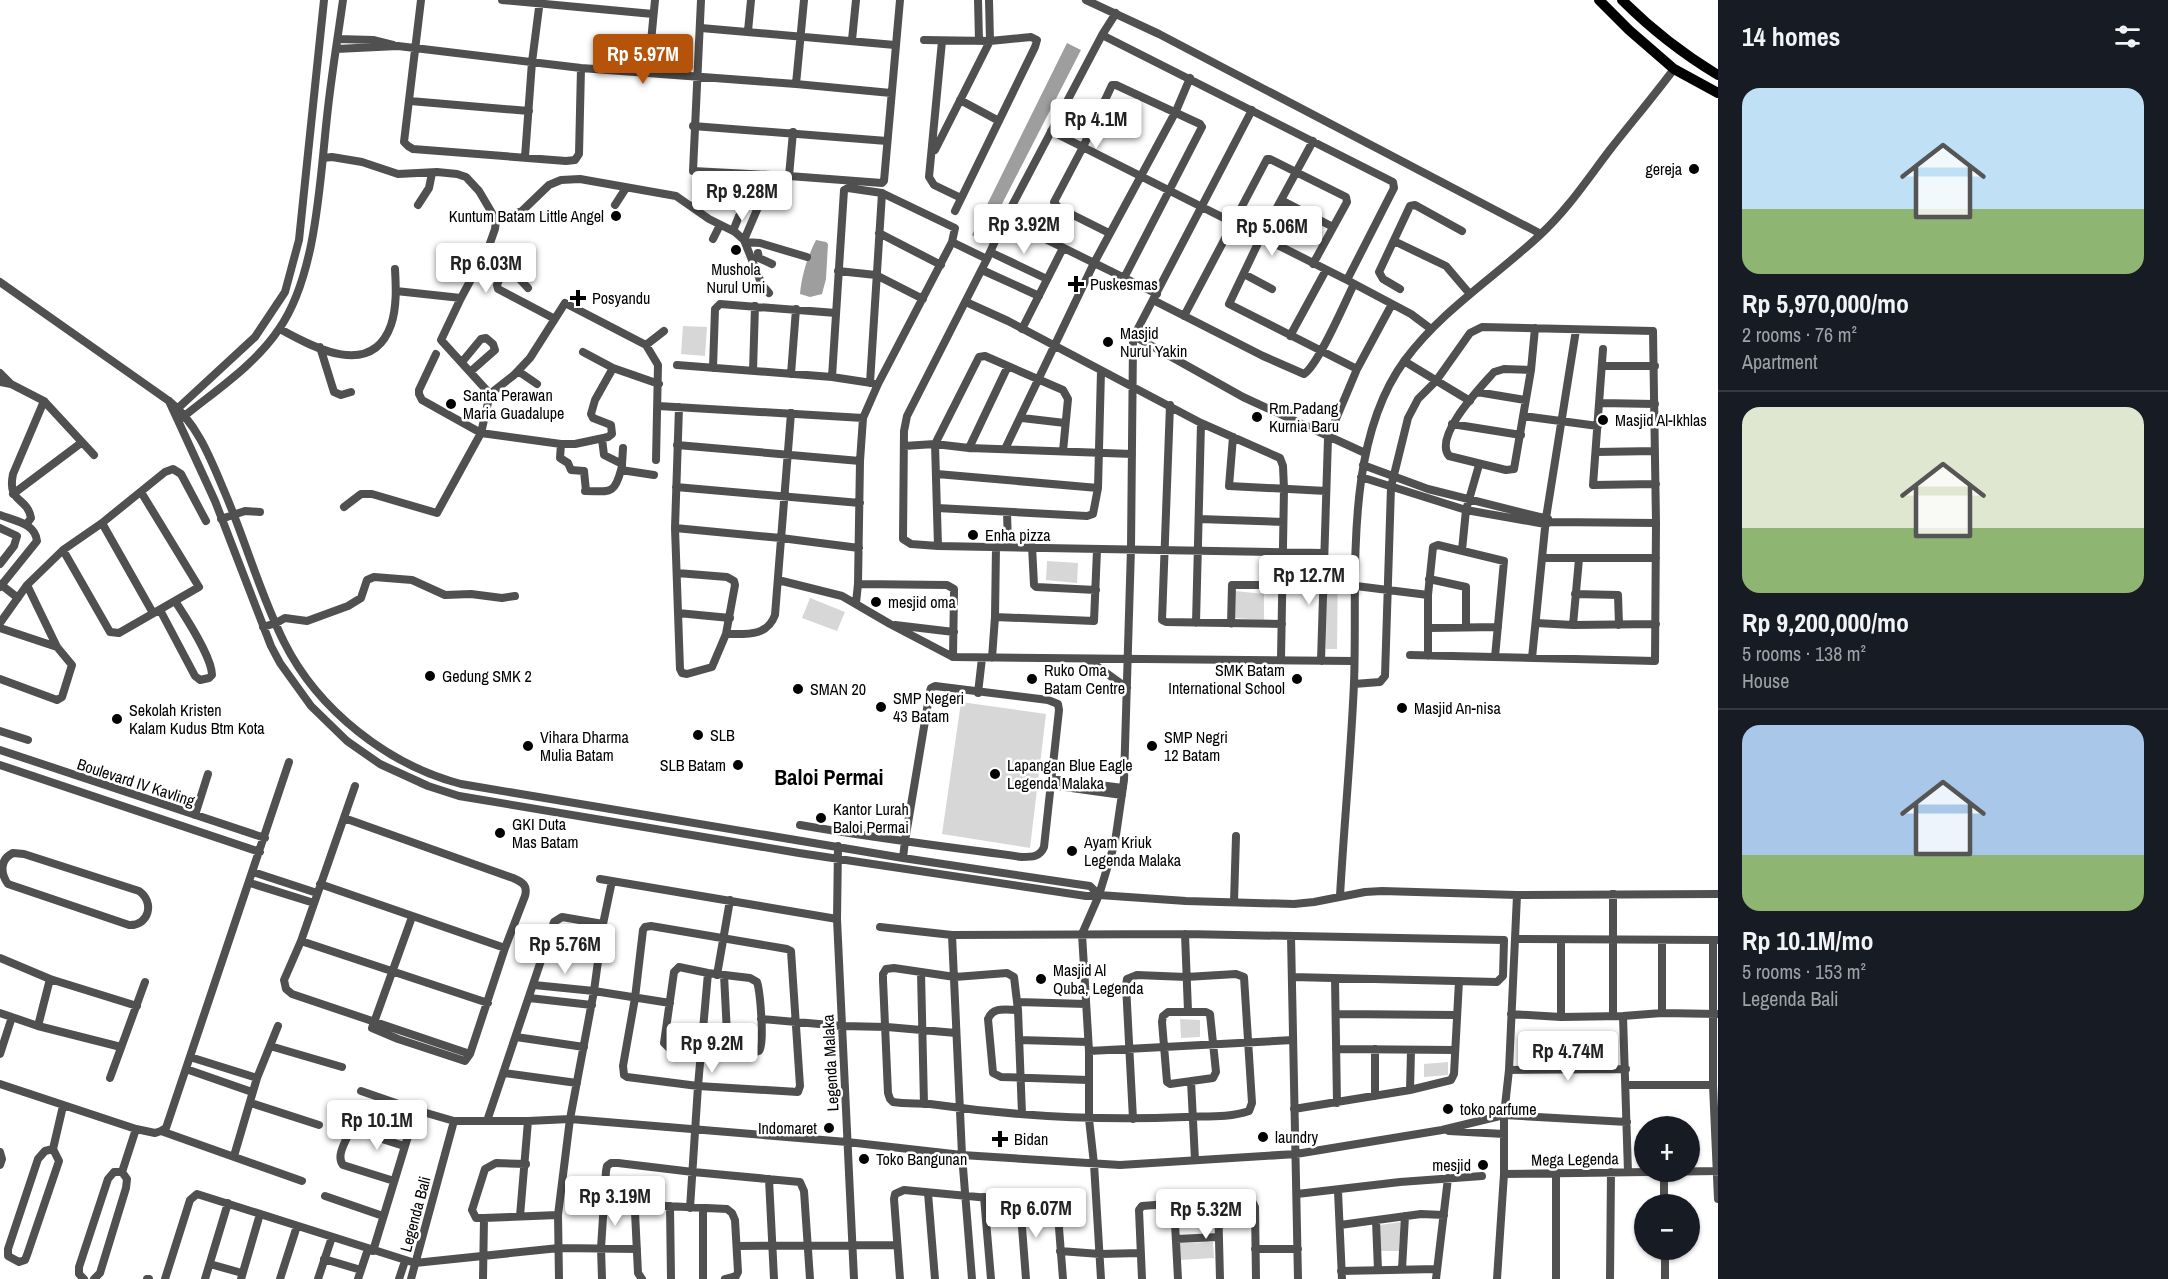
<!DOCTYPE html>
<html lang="en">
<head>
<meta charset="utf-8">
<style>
  :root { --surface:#171b24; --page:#20242c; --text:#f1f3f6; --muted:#9ea1a6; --line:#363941; --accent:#b45309 }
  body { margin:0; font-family:"Archivo Narrow",sans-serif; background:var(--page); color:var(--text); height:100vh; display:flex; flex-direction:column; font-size:22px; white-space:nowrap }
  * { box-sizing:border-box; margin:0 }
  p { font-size:20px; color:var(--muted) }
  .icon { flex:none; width:33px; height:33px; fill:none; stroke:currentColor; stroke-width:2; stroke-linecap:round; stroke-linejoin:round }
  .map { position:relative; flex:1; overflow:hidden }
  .drawer { display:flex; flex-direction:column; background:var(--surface); width:450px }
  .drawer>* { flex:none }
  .buttons { position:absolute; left:1634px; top:1116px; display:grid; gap:12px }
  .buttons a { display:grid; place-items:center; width:66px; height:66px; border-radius:50%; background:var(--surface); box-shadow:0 2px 4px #0004; font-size:30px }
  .price { position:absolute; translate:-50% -51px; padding:0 14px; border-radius:6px; background:#fff; color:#222; font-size:20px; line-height:39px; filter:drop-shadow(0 2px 3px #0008) }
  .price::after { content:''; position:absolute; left:50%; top:36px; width:18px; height:14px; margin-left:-9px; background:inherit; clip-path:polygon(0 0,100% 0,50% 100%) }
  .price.on { background:var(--accent); color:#fff }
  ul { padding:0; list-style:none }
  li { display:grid; align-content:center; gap:12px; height:318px; padding:0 24px }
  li+li { border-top:2px solid var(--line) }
  li span { display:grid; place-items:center; height:186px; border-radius:18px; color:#555 }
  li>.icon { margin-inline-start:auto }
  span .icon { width:108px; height:108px; fill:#fffc; stroke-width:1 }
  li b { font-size:26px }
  h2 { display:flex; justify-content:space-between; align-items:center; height:72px; padding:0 24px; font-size:26px }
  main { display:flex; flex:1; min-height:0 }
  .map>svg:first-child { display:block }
  .green { fill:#d7d7d7 }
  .water { fill:#9e9e9e }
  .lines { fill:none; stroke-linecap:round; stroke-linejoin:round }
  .minor { stroke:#505050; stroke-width:8 }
  .major { stroke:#000; stroke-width:10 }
  .poi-dot { fill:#000; stroke:#fff; stroke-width:2 }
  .labels { text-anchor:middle; stroke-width:5; stroke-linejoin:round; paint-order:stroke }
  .poi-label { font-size:16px; fill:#000; stroke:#fff; text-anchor:start }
  .street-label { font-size:16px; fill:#000; stroke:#fff }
  .district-label { font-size:22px; font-weight:bold; fill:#000; stroke:#fff }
</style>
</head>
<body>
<main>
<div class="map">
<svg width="1718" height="1279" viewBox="0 0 1718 1279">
  <rect width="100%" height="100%" fill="#fff"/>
  <!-- green -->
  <path class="green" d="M683,326L707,327L705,356L681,354Z
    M1327,559L1338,560L1337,649H1326Z
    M1047,561L1078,563L1077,583L1046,580Z
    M1235,591L1264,594V620L1235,618Z
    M810,598L845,612L837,631L802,618Z
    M961,702L1046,714L1030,848L942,834Z
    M1180,1019L1200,1020V1037L1181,1038Z
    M1448,1062V1075L1424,1077V1064Z
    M1401,1222L1399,1251H1380V1225Z
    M1213,1242L1214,1258L1180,1260V1243Z"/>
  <!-- water -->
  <path class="water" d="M1067,43L1081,50L983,241L972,235Z
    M816,240L826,242L828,244L826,279L822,294L810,297L800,294C802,274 807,258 816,240Z"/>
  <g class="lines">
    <!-- minor -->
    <path class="minor" d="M421,0L404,142L408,146L413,149L566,161L575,160L579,154L581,68
      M502,0L653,14
      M701,0L693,171L789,176L882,183L884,181L900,0
      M978,0L979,41
      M1086,0L1159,34L1541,234
      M1116,13L1102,35L1005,219L987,259L907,416L904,431L903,539L911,544L938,546L1323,553
      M701,28L895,45
      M748,31L751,0
      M1102,35L1393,182L1394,188L1347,280
      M338,39L373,40L393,45
      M852,40L856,0
      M924,40L990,41L1031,37L1037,40L1035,47L955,211
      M942,41L929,177L934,185L961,198
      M336,49L398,46L581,68L796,84L891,93
      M648,73L655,0
      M796,84L804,0
      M960,100L999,121
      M410,101L529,111
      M693,126L887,141
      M1051,131L1347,280L1411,314L1431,329
      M1313,141L1261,237L1229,304L1357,369
      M935,150L990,41L989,0
      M525,157L532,62L540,0
      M323,158L332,157L362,162L398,174L437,172L457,174L466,177L479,191L492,213L496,221L495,229L489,246L461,298L441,340L490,394
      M789,176L793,132
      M1281,200L1333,227
      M418,205L429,188L432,173
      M615,205L626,188
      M1005,219L1157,294
      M496,221L522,211L549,185L561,180L580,179L676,196L709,219L735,232L744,240L762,285L769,293
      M733,231L739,216
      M879,233L941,265
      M1109,233L1059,208L1054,202L1083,147L1112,85H1116L1200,124L1202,127L1124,278
      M713,239L720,225
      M744,240L765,191
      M1394,241L1446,266L1469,293
      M745,242L760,243L807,257
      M952,242L987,259
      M489,246L528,288
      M990,252L1047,279
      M758,253L759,258L772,264
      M505,266L497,285L498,289L555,319
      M982,270L1039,296
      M838,271L876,275L923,299
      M1244,274L1272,289
      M0,282L169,401C198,424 211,460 225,493C246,542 260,594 284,642C318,710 388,765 461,784L903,858L1076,884L1090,886L1099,895
      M1400,289L1383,279L1379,272L1410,206L1415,205L1462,231
      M396,291L461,298
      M1153,300L1263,356L1304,374C1318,366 1345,302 1354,284
      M966,302L1008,321L1201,423L1280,458L1283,466L1284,489L1281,659
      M1184,316L1267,159H1270L1346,197L1347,202L1313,264
      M280,329C314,348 372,379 391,325C397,307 396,287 395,269
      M1022,329L1063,248
      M1134,336L1243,397L1365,453
      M1290,336L1326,270
      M646,345L664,331
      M320,347L334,392L341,395L351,392
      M1603,349L1593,485L1656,484
      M583,352L613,368L659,384
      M436,354L419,390V394L422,400L481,433L561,444L560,458L568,463L571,470L584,471L586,491
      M1404,361L1470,401
      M462,362L481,339L486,338L493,344L495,350L470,372
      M677,365L832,377L878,384
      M1602,366H1655
      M713,368L715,309L720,304L836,313
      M1531,370L1504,369L1494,372C1481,387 1433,436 1449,456L1506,470L1514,469L1531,370L1535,328
      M518,371L537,384
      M753,371L755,306
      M0,373L11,384
      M791,374L796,309
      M832,377L844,190L848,188L882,193L955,228L952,242L878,384L863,418L860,461L858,584L856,603
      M0,382L11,384L44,401L94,455
      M870,383L882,193
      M1477,392L1525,400
      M169,401L215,501L271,646L280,663L311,706L347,741L380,764L428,786L459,796L799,853L1086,896L1099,895L1186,901L1294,904L1314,902L1365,892L1382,891L1517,895L1718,894
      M1600,403L1655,404
      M1170,405L1162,620L1166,622L1282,624
      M658,406L863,418
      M176,410L255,337L285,292L299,240L324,0
      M469,412L484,417
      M1523,416L1598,426
      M182,418C216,390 254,366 279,329C318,273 320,174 328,108C332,72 338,36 343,0
      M1022,418L1065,423
      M1452,424L1521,435
      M1233,437L1229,486L1326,491
      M602,439L604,455L622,464L623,448
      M561,444H575L608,437L612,434L611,425L593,418L591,414L595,400L613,368
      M677,445L860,461
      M904,446L935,444L969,448L1132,454
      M969,448L1008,366
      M1005,449L1094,263L1176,111L1190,78
      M1596,452L1655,451
      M1363,465L1428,489L1548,519
      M622,466L621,470L654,475
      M937,474L1098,488
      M1361,477L1466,510L1545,524L1551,522L1656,523
      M676,487L860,503
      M585,491C609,491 614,496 621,470
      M13,494L81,443
      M344,507L361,494H372L437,513L481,433L490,394L514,375L530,358L565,303L646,345L658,365L656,460
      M937,508L1087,516L1093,514L1098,488L1101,371
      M1007,512L1008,546
      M0,515C15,521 35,523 37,541L0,587
      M221,519L245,511L260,512
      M1199,519L1283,522
      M102,523L153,613
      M26,525L31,518C27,496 7,504 13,474L44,401
      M0,528L17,536L14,546L0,564
      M675,528L781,538L859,548
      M938,546L935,444L979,357L985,356L1063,390L1068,399L1063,451
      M1032,546L1034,585L1036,587L1096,590
      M63,550L110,632L119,633L199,587L141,492
      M1462,550L1466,510L1479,465
      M1543,558H1656
      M677,573L727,577L734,581L735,585L726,634L712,667L687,674L682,673L680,669L675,528L679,407
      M1429,579L1466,587V626
      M778,580L842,596L890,624L953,657L1354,661
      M0,584L18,598
      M858,584L947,585L954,589V592L953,657
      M1356,586L1428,595
      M1575,594L1618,595L1619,625
      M160,610L195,676L200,680L209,678L212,675C212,658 185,616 175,601
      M678,613L730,618
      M995,617L1094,621L1097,550
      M0,623L27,585L63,550L102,523L165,472L173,469L181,474L206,521
      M1196,623L1201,423
      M1536,623L1573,625L1656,624
      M1231,624L1232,585H1283
      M895,625L954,632
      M1573,625L1579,559
      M263,627L276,623L285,618L307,621L348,606L361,598L367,580L374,577L412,580L445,595L471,594L502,598L515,596
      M0,628L57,647
      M1429,628L1498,627
      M726,634C746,634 767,637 775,615L791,413
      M1428,656V595L1433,547L1438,545L1504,561L1495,657
      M992,658L995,617L996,546
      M1532,658L1546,518L1576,330
      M1087,659L1127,688
      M1321,661L1328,438L1357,369L1392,304
      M0,679L57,700L62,697L72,665L57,647L27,585
      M1354,684L1380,682L1385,676L1391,487L1408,418L1418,399L1436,381L1470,333L1482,327L1653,331L1656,523L1655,661L1410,655
      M978,693L982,658
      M0,731L28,740
      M0,750L265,838
      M0,765L260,852
      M1051,779L1123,788
      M1050,785L1122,795
      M355,786L301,941L284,980L286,989L292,994L470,1054
      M195,815L208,774
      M344,818L513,878C522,882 528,885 525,896L505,948L470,1054L465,1061L398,1039L372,1028L412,917
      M800,825C874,838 948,847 1022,857C1032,857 1040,857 1044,847L1059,710L1058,704L1048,700L935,686L931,688L930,691L905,841L903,858
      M838,846L837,919L854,1279
      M13,853L24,854L139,891C155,902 149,926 129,925L8,884C0,873 0,859 13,853Z
      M253,872L317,893
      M600,879L837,919
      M250,883L314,903
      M320,884L505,948
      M1340,896C1344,825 1351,754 1354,683C1358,582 1342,445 1405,360C1442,310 1495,277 1540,235C1567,210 1587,180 1609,151C1631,123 1653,97 1674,69
      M1234,902L1236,836
      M651,926L787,949L791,951L800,1086L798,1092L698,1086L627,1077L624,1075L623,1066L635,998L643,930L645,927Z
      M880,927L952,935L1185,934L1504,940L1503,976L1497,982L1292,977
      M1185,934L1188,1011
      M952,935L962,1155L972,1279
      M1291,936L1298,1279
      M1516,939L1718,940
      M1561,940V1017
      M1662,940V1013
      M1713,940V1085L1718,1199
      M301,941L488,1003
      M545,953L599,958
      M0,958L50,979L137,1006
      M679,967L708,973L750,978L757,982C760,991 765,1045 759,1051C754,1056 683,1050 671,1050L664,1043L674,972Z
      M921,972L924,1104
      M717,975L730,900
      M724,975L728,1053
      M1335,979L1337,1103
      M534,985L594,991L670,1003
      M529,998L592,1005
      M1018,1002L1086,1004
      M1018,1010C1007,1010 993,1006 988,1019L993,1073L1001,1077L1088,1080
      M1168,1012H1206L1210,1014L1216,1072L1213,1078L1170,1084L1167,1082L1162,1022L1163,1016Z
      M0,1013L38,1026L121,1047
      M1336,1014L1456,1015
      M1511,1014L1561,1017L1623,1016L1662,1013L1718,1014
      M1613,1016V894
      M1623,1016L1628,1172
      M761,1019L842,1026L887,1027L956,1033
      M38,1026L50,979
      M516,1037L584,1047
      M1019,1040L1088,1042
      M270,1046L342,1067
      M1336,1049L1455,1050
      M1375,1049V1096
      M1089,1051L1293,1040
      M0,1054L12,1017
      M190,1057L257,1078
      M186,1069L252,1092
      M1509,1070L1626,1069
      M504,1073L577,1083
      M110,1078L145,982
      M1191,1081L1195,1160
      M0,1084L136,1129L155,1133L161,1131L302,1181
      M1626,1085H1713
      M1410,1090L1411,1050
      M361,1091L416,1110L454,1121H528L570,1119L847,1142L962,1155L1120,1165L1296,1154L1442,1130L1504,1115L1627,1122
      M251,1103L319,1125
      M1294,1109L1410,1090L1451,1080L1454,1074L1459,981
      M1022,1114L1018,1010L1014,977L1007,973L955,977L894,968L886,969L883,974V980L888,1093L890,1099L893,1102C905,1104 918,1103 930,1104C1014,1116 1099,1121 1185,1117C1205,1116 1229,1118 1249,1111L1252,1103L1244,977L1236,974L1186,977L1137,975L1127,979L1126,985L1133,1119
      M487,1121L554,922L562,917L603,924
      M161,1131L166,1128L169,1119L289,762
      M1449,1131L1504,1134
      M53,1149L45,1151L38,1159L8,1249V1256L19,1262L25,1260L27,1255L59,1161L53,1149L63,1106
      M0,1152L2,1159L0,1165
      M234,1156L257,1078L278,1026
      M526,1164L496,1163L485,1169L472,1210L476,1218H484L558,1215
      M1664,1172V1204
      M1504,1174L1718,1171
      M769,1179L774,1279
      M394,1181L343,1165C336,1156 345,1143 349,1133L354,1130L404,1146
      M1338,1191L1342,1279
      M928,1193L935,1279
      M1297,1194L1400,1182L1482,1176
      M325,1196L383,1216
      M984,1197L991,1279
      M1020,1201L1026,1279
      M1218,1201L1220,1279
      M1174,1205L1178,1279
      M670,1206L671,1279
      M690,1208L698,1086L708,973
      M703,1209V1279
      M520,1216L528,1121
      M1376,1221L1378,1270
      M1340,1225L1421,1214L1444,1215
      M1176,1239L1219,1237
      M737,1246L897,1245
      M1255,1249H1298
      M1665,1250V1279
      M373,1251L416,1110
      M1060,1251L1100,1254L1140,1253
      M324,1259L361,1270
      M210,1264L242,1273
      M1402,1269L1405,1216
      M1341,1271L1437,1269
      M84,1279L79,1274V1267L108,1179L114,1172H122
      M94,1279L100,1273L126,1188L127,1179L122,1172L136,1129
      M147,1279H149
      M165,1279L190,1200L197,1194L415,1263L559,1248L637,1249
      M205,1279L228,1203
      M241,1279L260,1214
      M280,1279L297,1226
      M318,1279L332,1237
      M358,1279L368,1249
      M399,1279L405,1261
      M411,1279L454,1121
      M483,1279L484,1218
      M559,1279L558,1215L570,1119L594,991L603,924L612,881
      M602,1279L601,1248L606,1171L607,1166L611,1163H618L693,1172L800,1182L804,1191L810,1279
      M642,1279L638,1273L635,1212L641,1205H646L727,1209L732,1213L735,1220L738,1272L736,1276L725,1279
      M900,1279L894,1199L895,1194L904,1190L1053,1204L1058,1215L1063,1279
      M1101,1279L1094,1164L1089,1119V1051L1082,934L1099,895L1115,842L1124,780L1131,548L1133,342L1134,336L1252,110
      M1142,1279L1139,1210L1142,1206L1245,1198L1251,1199L1255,1207L1256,1279
      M1436,1279L1448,1178
      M1497,1279L1504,1174V1115L1509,1070L1517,895
      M1556,1279V1172
      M1610,1279L1611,1172"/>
    <!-- major -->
    <path class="major" d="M1599,0L1629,30L1674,69L1718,93
      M1622,0C1651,29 1683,54 1718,75"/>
  </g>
  <!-- markers -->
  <g class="poi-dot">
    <circle cx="1694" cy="169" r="6"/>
    <circle cx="616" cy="216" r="6"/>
    <circle cx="736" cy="250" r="6"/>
    <path d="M1073 275h6v6h6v6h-6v6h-6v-6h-6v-6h6z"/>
    <path d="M575 289h6v6h6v6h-6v6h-6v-6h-6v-6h6z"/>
    <circle cx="1108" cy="342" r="6"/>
    <circle cx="451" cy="404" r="6"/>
    <circle cx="1257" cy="417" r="6"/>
    <circle cx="1603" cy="420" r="6"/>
    <circle cx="973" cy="535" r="6"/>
    <circle cx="876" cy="602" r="6"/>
    <circle cx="430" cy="676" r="6"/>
    <circle cx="1032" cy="679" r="6"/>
    <circle cx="1297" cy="679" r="6"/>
    <circle cx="798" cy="689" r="6"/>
    <circle cx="881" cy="707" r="6"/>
    <circle cx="1402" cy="708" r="6"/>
    <circle cx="117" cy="719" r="6"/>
    <circle cx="698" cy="735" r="6"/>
    <circle cx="528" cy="746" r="6"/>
    <circle cx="1152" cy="746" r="6"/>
    <circle cx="738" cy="765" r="6"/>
    <circle cx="995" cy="774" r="6"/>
    <circle cx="821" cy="818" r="6"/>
    <circle cx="500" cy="833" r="6"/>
    <circle cx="1072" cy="851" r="6"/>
    <circle cx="1041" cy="979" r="6"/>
    <circle cx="1448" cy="1109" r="6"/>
    <circle cx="829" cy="1128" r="6"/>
    <circle cx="1263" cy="1137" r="6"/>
    <path d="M997 1130h6v6h6v6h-6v6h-6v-6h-6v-6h6z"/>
    <circle cx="864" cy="1159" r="6"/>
    <circle cx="1483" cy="1165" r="6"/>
  </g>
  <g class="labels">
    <!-- poi labels -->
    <g class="poi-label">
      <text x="1682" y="175" text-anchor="end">gereja</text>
      <text x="604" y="222" text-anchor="end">Kuntum Batam Little Angel</text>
      <text x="736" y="275" text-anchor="middle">Mushola<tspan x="736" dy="18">Nurul Umi</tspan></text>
      <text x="1090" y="290">Puskesmas</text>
      <text x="592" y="304">Posyandu</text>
      <text x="1120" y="339">Masjid<tspan x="1120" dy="18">Nurul Yakin</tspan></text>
      <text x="463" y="401">Santa Perawan<tspan x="463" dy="18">Maria Guadalupe</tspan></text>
      <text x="1269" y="414">Rm.Padang<tspan x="1269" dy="18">Kurnia Baru</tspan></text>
      <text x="1615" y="426">Masjid Al-Ikhlas</text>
      <text x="985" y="541">Enha pizza</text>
      <text x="888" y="608">mesjid oma</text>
      <text x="1044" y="676">Ruko Oma<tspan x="1044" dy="18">Batam Centre</tspan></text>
      <text x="1285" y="676" text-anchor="end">SMK Batam<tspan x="1285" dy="18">International School</tspan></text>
      <text x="442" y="682">Gedung SMK 2</text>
      <text x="810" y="695">SMAN 20</text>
      <text x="893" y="704">SMP Negeri<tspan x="893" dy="18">43 Batam</tspan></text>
      <text x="1414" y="714">Masjid An-nisa</text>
      <text x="129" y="716">Sekolah Kristen<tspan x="129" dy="18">Kalam Kudus Btm Kota</tspan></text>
      <text x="710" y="741">SLB</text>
      <text x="540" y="743">Vihara Dharma<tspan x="540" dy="18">Mulia Batam</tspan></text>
      <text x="1164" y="743">SMP Negri<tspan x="1164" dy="18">12 Batam</tspan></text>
      <text x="726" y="771" text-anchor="end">SLB Batam</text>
      <text x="1007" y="771">Lapangan Blue Eagle<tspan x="1007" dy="18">Legenda Malaka</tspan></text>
      <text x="833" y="815">Kantor Lurah<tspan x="833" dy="18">Baloi Permai</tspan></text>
      <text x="512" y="830">GKI Duta<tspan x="512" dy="18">Mas Batam</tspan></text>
      <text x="1084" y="848">Ayam Kriuk<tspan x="1084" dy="18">Legenda Malaka</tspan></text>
      <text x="1053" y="976">Masjid Al<tspan x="1053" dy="18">Quba, Legenda</tspan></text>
      <text x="1460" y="1115">toko parfume</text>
      <text x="817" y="1134" text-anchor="end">Indomaret</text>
      <text x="1275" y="1143">laundry</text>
      <text x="1014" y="1145">Bidan</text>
      <text x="876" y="1165">Toko Bangunan</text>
      <text x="1471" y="1171" text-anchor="end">mesjid</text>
    </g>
    <!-- street labels -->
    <g class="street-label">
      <text transform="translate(136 782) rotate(18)" y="6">Boulevard IV Kavling</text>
      <text transform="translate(830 1063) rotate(-93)" y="6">Legenda Malaka</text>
      <text transform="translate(1575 1159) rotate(-1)" y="6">Mega Legenda</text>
      <text transform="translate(415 1214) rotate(-75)" y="6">Legenda Bali</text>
    </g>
    <!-- district labels -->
    <g class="district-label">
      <text x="829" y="785">Baloi Permai</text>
    </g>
  </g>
</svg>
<div class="buttons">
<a>+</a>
<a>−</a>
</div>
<b class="price on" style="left:643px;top:85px">Rp 5.97M</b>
<b class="price" style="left:1096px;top:150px">Rp 4.1M</b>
<b class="price" style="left:742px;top:222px">Rp 9.28M</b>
<b class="price" style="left:1024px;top:255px">Rp 3.92M</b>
<b class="price" style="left:1272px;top:257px">Rp 5.06M</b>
<b class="price" style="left:486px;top:294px">Rp 6.03M</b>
<b class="price" style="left:1309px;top:606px">Rp 12.7M</b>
<b class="price" style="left:565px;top:975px">Rp 5.76M</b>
<b class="price" style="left:712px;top:1074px">Rp 9.2M</b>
<b class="price" style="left:1568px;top:1082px">Rp 4.74M</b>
<b class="price" style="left:377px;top:1151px">Rp 10.1M</b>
<b class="price" style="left:615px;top:1227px">Rp 3.19M</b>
<b class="price" style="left:1036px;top:1239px">Rp 6.07M</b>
<b class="price" style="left:1206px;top:1240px">Rp 5.32M</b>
</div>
<section class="drawer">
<h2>14 homes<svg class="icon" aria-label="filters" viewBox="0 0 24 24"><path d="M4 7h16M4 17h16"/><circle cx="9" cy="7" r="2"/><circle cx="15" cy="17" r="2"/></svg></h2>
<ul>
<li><span style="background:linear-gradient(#bfe0f5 65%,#8fb573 0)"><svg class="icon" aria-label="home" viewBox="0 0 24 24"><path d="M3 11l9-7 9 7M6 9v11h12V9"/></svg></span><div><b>Rp 5,970,000/mo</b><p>2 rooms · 76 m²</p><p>Apartment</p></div></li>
<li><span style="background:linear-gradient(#dfe7d0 65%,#8fb573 0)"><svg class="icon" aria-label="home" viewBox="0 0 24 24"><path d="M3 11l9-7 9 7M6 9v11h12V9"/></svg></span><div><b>Rp 9,200,000/mo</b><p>5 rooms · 138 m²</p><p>House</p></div></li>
<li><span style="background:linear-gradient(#a9c7e8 70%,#8fb573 0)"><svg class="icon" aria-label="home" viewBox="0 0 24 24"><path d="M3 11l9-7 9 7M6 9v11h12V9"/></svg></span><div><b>Rp 10.1M/mo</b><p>5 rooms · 153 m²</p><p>Legenda Bali</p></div></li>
</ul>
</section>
</main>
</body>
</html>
